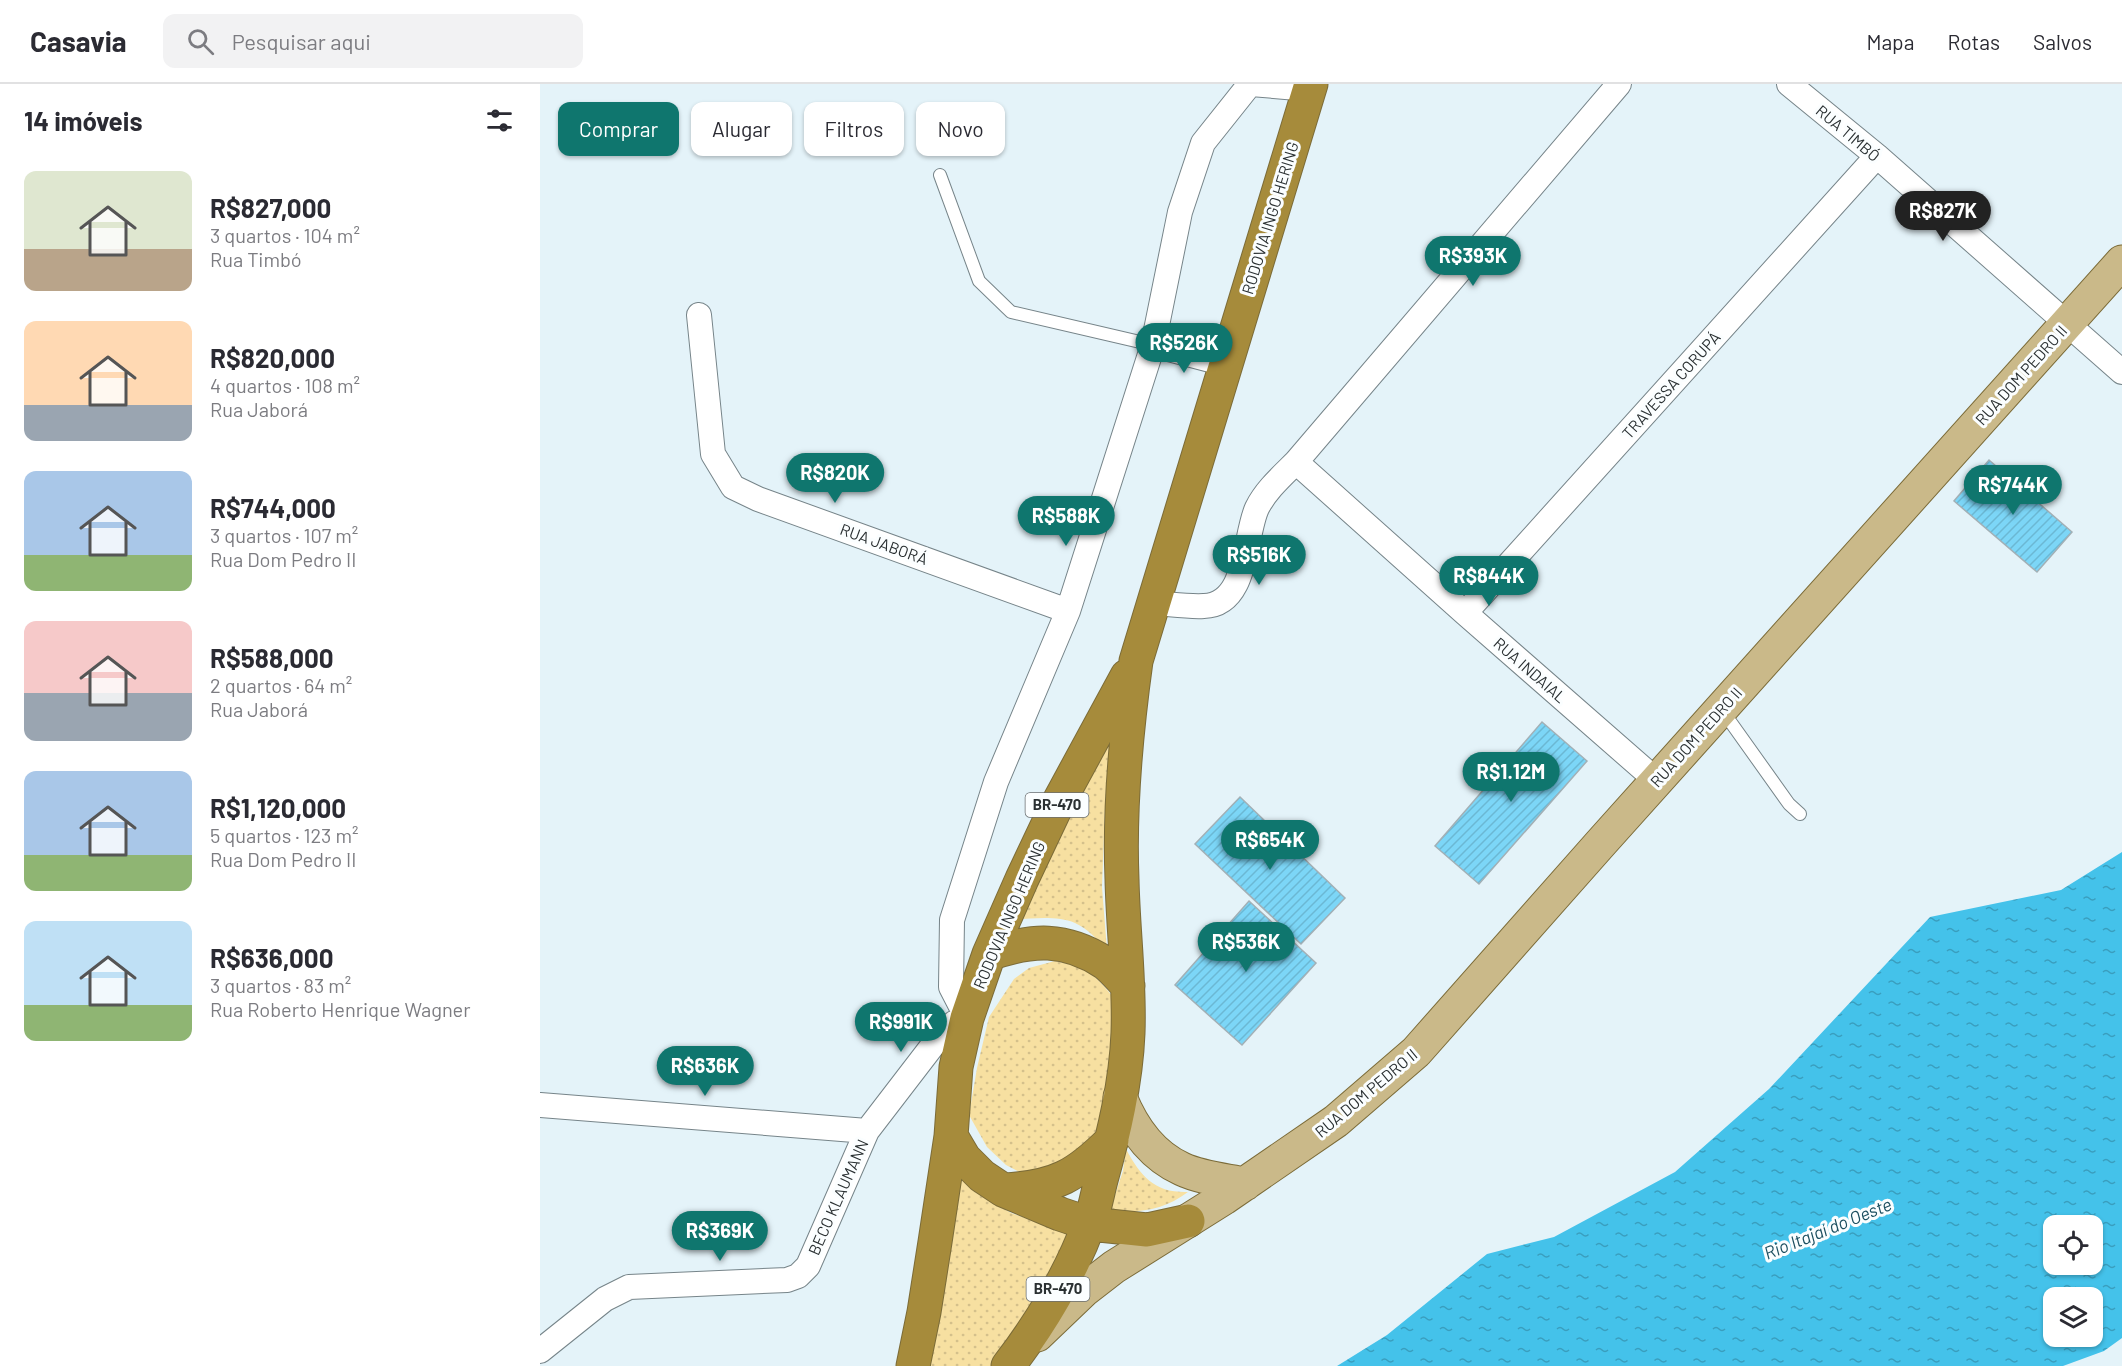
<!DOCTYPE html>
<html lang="pt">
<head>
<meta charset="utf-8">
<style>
  :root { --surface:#fff; --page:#f2f2f3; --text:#2b2b33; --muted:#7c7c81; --line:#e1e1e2; --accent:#0f766e }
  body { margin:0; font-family:Barlow,sans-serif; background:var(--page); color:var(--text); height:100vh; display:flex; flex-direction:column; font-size:22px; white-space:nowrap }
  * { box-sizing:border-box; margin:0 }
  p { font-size:20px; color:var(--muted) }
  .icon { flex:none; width:33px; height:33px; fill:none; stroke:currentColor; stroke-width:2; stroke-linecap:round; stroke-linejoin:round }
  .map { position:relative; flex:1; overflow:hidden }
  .panel { display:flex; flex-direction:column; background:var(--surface); width:540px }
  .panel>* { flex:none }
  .top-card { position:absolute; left:18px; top:18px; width:570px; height:54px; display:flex; gap:12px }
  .buttons { position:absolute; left:1503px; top:1131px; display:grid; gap:12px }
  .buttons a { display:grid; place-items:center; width:60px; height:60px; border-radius:12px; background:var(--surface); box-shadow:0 2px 4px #0004; font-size:30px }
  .price { position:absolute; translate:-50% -51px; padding:0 14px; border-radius:21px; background:var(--accent); color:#fff; font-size:20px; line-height:39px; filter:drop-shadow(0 2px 3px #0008) }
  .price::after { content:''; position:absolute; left:50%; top:36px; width:18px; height:14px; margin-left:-9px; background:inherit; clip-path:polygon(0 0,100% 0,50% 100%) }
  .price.current { background:#222; color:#fff }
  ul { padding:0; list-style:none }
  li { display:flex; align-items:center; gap:18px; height:150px; padding:0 24px }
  li span { display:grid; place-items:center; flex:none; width:168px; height:120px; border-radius:12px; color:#555 }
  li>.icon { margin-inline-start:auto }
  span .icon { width:72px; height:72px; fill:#fffc; stroke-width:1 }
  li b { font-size:26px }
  h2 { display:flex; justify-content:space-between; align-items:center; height:72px; padding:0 24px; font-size:26px }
  .tag { padding:0 21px; border-radius:12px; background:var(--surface); box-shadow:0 2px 4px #0004; font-size:21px; line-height:54px }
  .tag.current { background:var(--accent); color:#fff }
  header { display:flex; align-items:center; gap:36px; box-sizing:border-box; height:84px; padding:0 30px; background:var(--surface); border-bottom:2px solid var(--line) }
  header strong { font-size:28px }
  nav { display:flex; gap:33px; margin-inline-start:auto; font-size:21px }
  .search { width:420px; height:54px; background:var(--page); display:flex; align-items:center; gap:15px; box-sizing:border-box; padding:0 21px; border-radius:12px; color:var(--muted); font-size:22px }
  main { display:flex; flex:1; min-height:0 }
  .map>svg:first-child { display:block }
  .grass { fill:url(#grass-dots) }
  .water { fill:url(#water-ripples); fill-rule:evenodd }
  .building { fill:url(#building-hatch); stroke:#a2b0b6; stroke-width:1.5 }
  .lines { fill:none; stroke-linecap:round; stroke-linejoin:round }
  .lane-casing { stroke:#768489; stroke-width:14 }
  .street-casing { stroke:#768489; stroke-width:26 }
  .primary-casing { stroke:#7b6b38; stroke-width:35 }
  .highway-casing { stroke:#7b6b38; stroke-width:35 }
  .lane { stroke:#fff; stroke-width:12 }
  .street { stroke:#fff; stroke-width:24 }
  .primary { stroke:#cab989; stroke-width:33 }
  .highway { stroke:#a68b3b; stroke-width:33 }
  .labels { text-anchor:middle; stroke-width:6; stroke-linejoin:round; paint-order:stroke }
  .shield { fill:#fbfeff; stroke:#696e70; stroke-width:1.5 }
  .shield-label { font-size:15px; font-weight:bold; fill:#2a3032 }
  .street-label { font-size:16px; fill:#2a3032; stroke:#fbfeff }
  .water-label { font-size:18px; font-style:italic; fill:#1c4f60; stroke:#fbfeff }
</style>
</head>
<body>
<header>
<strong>Casavia</strong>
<div class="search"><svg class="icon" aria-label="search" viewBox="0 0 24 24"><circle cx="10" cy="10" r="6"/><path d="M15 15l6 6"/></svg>Pesquisar aqui</div>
<nav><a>Mapa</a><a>Rotas</a><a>Salvos</a></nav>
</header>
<main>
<section class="panel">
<h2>14 imóveis<svg class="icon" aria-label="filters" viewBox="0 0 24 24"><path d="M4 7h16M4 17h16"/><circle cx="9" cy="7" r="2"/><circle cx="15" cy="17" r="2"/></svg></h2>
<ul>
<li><span style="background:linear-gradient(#dfe7d0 65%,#b9a48a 0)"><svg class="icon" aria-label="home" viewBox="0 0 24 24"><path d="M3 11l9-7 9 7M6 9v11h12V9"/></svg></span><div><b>R$827,000</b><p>3 quartos · 104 m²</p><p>Rua Timbó</p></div></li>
<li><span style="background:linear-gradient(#ffd9b3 70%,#9aa5b1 0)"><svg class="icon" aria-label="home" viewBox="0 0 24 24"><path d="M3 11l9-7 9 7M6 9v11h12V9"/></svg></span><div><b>R$820,000</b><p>4 quartos · 108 m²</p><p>Rua Jaborá</p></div></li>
<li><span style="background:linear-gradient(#a9c7e8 70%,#8fb573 0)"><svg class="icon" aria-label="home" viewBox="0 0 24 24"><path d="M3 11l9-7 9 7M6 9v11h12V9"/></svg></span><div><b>R$744,000</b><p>3 quartos · 107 m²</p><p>Rua Dom Pedro II</p></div></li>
<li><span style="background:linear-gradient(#f6c9c9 60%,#9aa5b1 0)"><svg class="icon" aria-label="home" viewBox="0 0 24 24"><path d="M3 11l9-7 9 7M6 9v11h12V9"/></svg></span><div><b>R$588,000</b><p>2 quartos · 64 m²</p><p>Rua Jaborá</p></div></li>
<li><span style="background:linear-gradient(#a9c7e8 70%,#8fb573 0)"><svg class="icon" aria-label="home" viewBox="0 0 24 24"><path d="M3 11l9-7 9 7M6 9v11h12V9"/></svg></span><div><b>R$1,120,000</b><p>5 quartos · 123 m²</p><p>Rua Dom Pedro II</p></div></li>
<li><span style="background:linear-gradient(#bfe0f5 70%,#8fb573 0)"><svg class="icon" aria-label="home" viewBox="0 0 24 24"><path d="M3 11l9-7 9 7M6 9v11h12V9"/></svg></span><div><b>R$636,000</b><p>3 quartos · 83 m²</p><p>Rua Roberto Henrique Wagner</p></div></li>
</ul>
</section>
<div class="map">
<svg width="1582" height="1282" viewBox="0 0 1582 1282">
  <defs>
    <pattern id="grass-dots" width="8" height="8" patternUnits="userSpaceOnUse" patternTransform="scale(1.5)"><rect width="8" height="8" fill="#f7e0a1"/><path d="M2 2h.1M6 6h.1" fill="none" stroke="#d4c08b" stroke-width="1.8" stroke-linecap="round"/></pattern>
    <pattern id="water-ripples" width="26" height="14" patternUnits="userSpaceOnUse" patternTransform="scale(1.5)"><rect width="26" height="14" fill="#44c2ea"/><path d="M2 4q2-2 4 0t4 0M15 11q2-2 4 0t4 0" fill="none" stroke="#399ebe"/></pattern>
    <pattern id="building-hatch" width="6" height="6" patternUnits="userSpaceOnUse" patternTransform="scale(1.5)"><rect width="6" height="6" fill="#7cd6f7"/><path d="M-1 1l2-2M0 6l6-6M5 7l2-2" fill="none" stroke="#6bb8d4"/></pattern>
  </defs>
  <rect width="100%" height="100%" fill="#e4f3f9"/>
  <!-- grass -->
  <path class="grass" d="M587,604L565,723L562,803L567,866C558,856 548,845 535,839C516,831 489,835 470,836Z
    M515,877C548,883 556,891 576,917L563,1052L522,1082L483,1090L466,1081L447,1063L429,1031L437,984L449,933L474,895L489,884Z
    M586,1065C601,1093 615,1109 648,1108C624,1126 598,1130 570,1126L583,1087Z
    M417,1075L456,1120L471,1129L532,1150L510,1196L451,1282H383Z"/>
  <!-- water -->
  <path class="water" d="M1582,768V1254L1564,1267L1523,1282H797L847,1251L947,1170L1014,1153L1135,1088L1229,1005L1390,833L1521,806ZM1514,1142H1552V1180H1514ZM1514,1214H1552V1252H1514Z"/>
  <!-- building -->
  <path class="building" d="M1449,376L1532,448L1497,488L1414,417Z
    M1002,638L1047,677L939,800L895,762Z
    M700,713L805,814L761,860L655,760Z
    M709,817L776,879L702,961L635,901Z"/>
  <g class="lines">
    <!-- lane casing -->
    <g class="lane-casing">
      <path id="lane" d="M400,91L439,197L471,228L613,261
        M1182,626L1249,720L1260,730"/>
    </g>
    <!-- street casing -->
    <g class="street-casing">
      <path id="street" d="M711,0L769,5
        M1249,0L1337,72L1582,288
        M159,231L173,370L193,403L218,415L528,527
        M613,261L685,280
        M756,378L925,529L1117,697
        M614,519C630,520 648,523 664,522C708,521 704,452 717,424C726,406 742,392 756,378L1079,0
        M925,529L1337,72
        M0,1021L327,1047
        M0,1267L65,1215L89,1203L247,1196L258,1192L268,1182L327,1047L403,948L414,939L427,934L411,903L412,836L456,698L528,527L613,261L640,128L663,59L710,0"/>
    </g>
    <!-- primary casing -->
    <g class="primary-casing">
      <path id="primary" d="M580,1013C592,1043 611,1071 642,1085C661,1094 685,1096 705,1100
        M497,1251L543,1207L574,1183L684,1114L796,1037L876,968L1060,760L1582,178"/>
    </g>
    <!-- highway casing -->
    <g class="highway-casing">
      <path id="highway" d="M449,870C492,855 525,853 565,879C573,885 581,895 588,902
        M411,1052L424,1074L442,1092L463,1106L520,1130L550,1140L607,1146L648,1137
        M465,1106C516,1103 536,1092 572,1056
        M373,1282L384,1228L395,1158L411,1052L416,983L427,934L449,870L482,795L517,721L587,592
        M468,1282C500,1241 531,1189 549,1140C555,1126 557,1111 561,1096C574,1049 586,999 588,949C590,898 583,846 582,795C579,722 586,649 596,577L771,0"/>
    </g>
    <!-- lane -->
    <use href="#lane" class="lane"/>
    <!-- street -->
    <use href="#street" class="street"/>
    <!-- primary -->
    <use href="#primary" class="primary"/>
    <!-- highway -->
    <use href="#highway" class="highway"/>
  </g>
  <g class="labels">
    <!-- shield labels -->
    <g class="shield">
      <rect x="485.5" y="709" width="63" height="24" rx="4.5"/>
      <rect x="486.5" y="1193" width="63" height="24" rx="4.5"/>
    </g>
    <g class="shield-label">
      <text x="517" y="726">BR-470</text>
      <text x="518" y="1210">BR-470</text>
    </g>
    <!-- street labels -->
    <g class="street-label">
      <text transform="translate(1308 49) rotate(40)" y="6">RUA TIMBÓ</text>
      <text transform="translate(730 134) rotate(-73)" y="6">RODOVIA INGO HERING</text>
      <text transform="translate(1481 291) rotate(-48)" y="6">RUA DOM PEDRO II</text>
      <text transform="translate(1131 301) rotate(-48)" y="6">TRAVESSA CORUPÁ</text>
      <text transform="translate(344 460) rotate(20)" y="6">RUA JABORÁ</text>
      <text transform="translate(990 586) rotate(41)" y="6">RUA INDAIAL</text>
      <text transform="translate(1156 653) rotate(-48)" y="6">RUA DOM PEDRO II</text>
      <text transform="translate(469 831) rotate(-67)" y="6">RODOVIA INGO HERING</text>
      <text transform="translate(826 1009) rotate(-40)" y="6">RUA DOM PEDRO II</text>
      <text transform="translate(298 1113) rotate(-66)" y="6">BECO KLAUMANN</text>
    </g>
    <!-- water labels -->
    <g class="water-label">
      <text transform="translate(1288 1145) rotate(-22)" y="6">Rio Itajaí do Oeste</text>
    </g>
  </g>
</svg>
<div class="buttons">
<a><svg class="icon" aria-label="locate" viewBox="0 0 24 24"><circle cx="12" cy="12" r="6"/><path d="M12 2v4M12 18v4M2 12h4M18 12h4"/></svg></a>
<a><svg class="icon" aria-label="layers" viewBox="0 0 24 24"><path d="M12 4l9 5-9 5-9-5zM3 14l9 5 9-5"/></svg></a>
</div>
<b class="price current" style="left:1403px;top:158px">R$827K</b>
<b class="price" style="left:933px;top:203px">R$393K</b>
<b class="price" style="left:644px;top:290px">R$526K</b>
<b class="price" style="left:295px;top:420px">R$820K</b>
<b class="price" style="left:1473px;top:432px">R$744K</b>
<b class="price" style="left:526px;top:463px">R$588K</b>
<b class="price" style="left:719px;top:502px">R$516K</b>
<b class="price" style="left:949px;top:523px">R$844K</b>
<b class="price" style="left:971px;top:719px">R$1.12M</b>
<b class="price" style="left:730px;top:787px">R$654K</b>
<b class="price" style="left:706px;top:889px">R$536K</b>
<b class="price" style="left:361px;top:969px">R$991K</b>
<b class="price" style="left:165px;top:1013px">R$636K</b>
<b class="price" style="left:180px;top:1178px">R$369K</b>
<div class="top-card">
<a class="tag current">Comprar</a>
<a class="tag">Alugar</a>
<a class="tag">Filtros</a>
<a class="tag">Novo</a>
</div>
</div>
</main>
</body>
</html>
